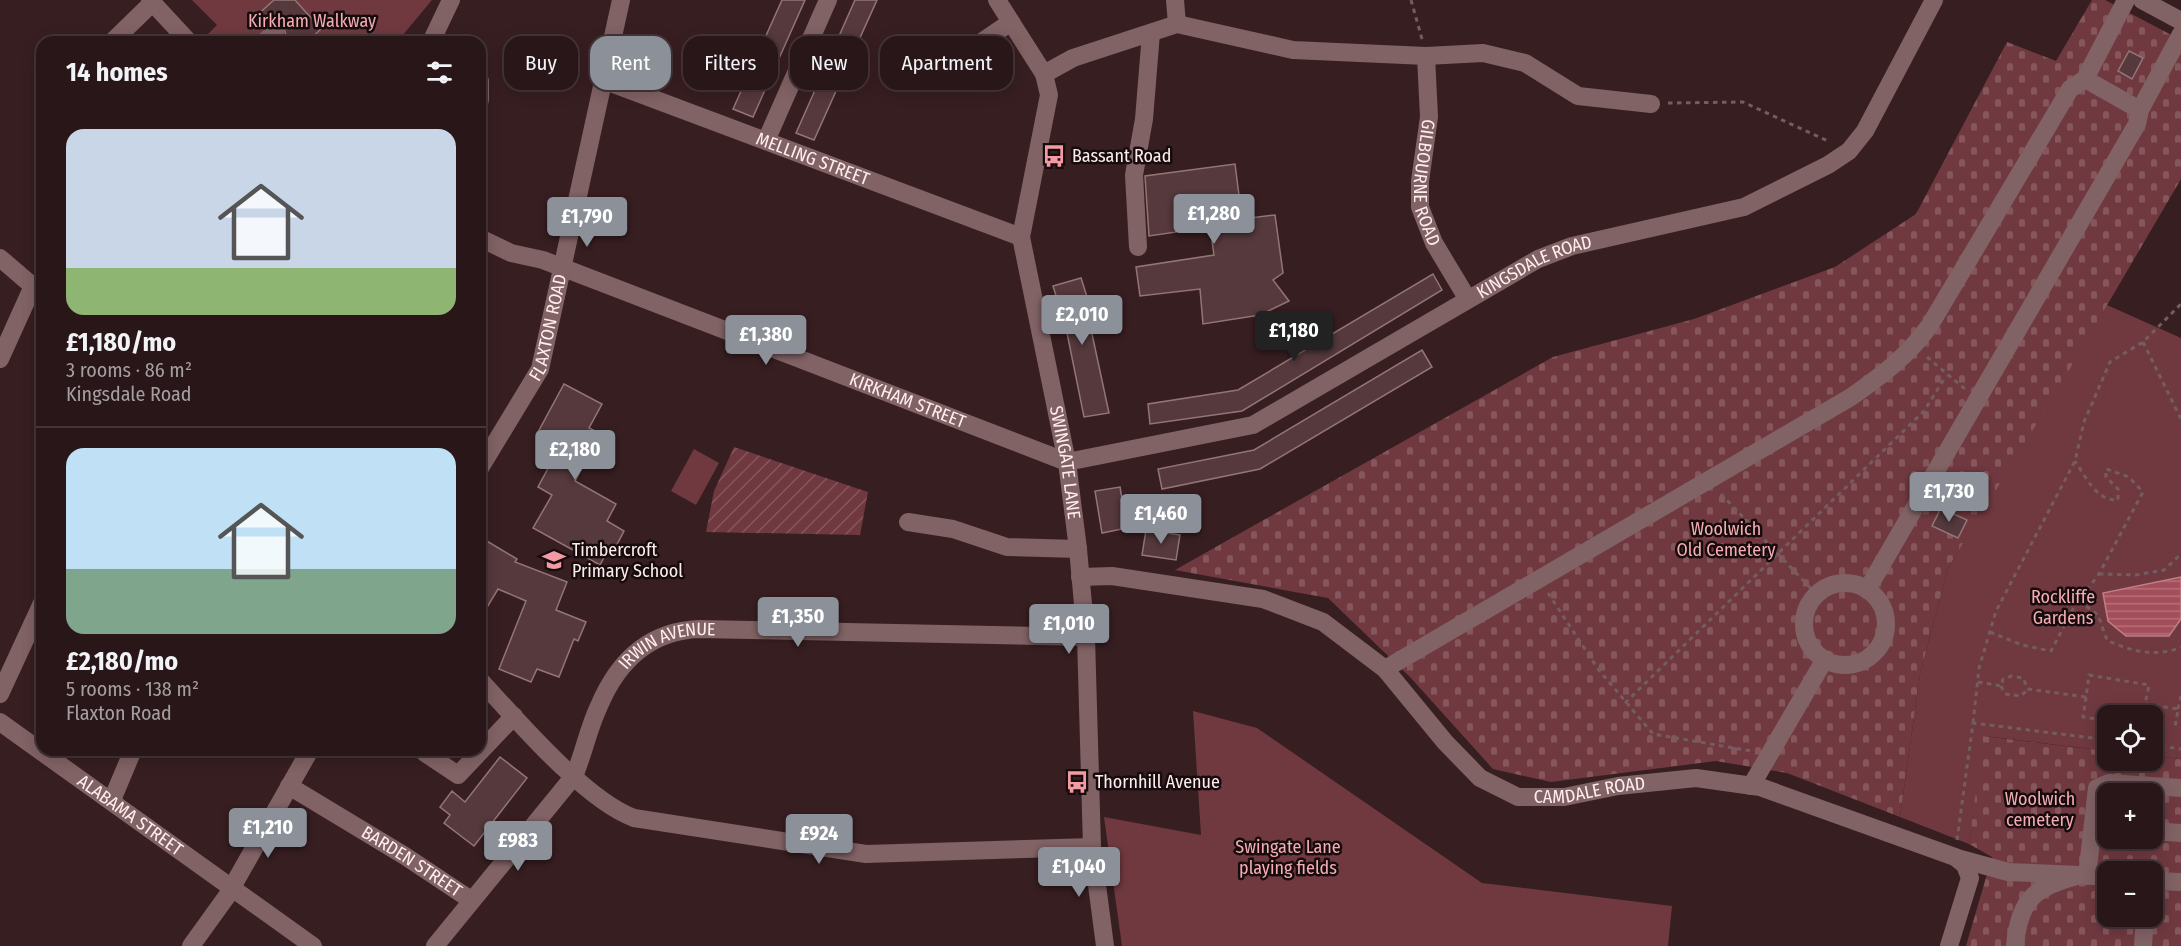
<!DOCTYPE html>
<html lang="en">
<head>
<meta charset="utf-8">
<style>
  :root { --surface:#291619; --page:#352326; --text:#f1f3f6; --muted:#a59fa2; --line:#453538; --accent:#8c9099 }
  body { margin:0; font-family:"Fira Sans Condensed",sans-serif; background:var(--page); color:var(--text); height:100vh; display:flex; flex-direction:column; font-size:22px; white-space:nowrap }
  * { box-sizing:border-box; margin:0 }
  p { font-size:20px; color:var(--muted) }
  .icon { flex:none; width:33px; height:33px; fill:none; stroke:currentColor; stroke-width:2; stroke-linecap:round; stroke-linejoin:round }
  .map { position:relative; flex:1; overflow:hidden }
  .side { position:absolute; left:36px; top:36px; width:450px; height:720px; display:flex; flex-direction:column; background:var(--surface); border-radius:18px; box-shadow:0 3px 15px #0003,0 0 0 2px var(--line) }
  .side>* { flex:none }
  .top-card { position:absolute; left:504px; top:36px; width:570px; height:54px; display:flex; gap:12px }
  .fabs { position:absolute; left:2097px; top:705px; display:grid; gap:12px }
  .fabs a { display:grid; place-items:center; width:66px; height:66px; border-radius:12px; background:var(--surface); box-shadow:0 3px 15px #0003,0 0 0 2px var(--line); font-size:30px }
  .price { position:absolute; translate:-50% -51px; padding:0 14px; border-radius:6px; background:var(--accent); color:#fff; font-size:20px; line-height:39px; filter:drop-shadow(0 2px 3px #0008) }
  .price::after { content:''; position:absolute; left:50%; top:36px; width:18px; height:14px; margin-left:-9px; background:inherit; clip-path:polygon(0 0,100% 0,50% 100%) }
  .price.active { background:#222; color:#fff }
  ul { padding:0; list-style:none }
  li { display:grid; align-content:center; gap:12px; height:318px; padding:0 30px }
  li+li { border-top:2px solid var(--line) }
  li span { display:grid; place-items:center; height:186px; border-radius:18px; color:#555 }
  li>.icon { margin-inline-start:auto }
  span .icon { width:108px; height:108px; fill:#fffc; stroke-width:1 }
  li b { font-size:26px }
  h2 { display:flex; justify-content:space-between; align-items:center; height:72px; padding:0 30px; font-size:26px }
  .pill { padding:0 21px; border-radius:18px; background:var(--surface); box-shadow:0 3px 15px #0003,0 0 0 2px var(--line); font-size:21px; line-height:54px }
  .pill.active { background:var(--accent); color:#fff }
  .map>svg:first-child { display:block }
  .green { fill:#703940 }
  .cemetery { fill:url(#cemetery-stones); fill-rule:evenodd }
  .garden { fill:url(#garden-furrows) }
  .water { fill:url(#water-rules); stroke:#bf7e86; stroke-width:1.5 }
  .building { fill:#55393c; stroke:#947577; stroke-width:1.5 }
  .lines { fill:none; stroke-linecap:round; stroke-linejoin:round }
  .path { stroke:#745d60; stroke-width:3; stroke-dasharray:4.5 4.5; stroke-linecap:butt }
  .minor { stroke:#816265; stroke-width:18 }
  .labels { text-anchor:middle; stroke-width:5; stroke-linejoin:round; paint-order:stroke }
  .park-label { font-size:18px; fill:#f5acb3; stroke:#170c0d }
  .poi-label { font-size:18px; fill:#ffedee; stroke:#170c0d; text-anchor:start }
  .street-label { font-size:18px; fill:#ffedee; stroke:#170c0d }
</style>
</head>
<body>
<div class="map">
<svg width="2181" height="946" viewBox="0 0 2181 946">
  <defs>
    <pattern id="cemetery-stones" width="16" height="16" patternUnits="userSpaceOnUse" patternTransform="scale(1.5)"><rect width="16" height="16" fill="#703940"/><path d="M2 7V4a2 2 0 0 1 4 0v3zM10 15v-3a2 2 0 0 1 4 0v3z" fill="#85565c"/></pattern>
    <pattern id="garden-furrows" width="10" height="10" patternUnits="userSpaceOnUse" patternTransform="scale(1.5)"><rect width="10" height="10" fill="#703940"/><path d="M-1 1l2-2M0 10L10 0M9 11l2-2" fill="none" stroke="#85565c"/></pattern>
    <pattern id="water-rules" width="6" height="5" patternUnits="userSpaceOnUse" patternTransform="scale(1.5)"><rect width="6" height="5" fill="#a34e5a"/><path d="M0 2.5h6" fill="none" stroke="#b5707a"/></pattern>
  </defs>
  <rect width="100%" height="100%" fill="#371e21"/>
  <!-- green -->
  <path class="green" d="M192,0H432L397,42H209L204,38L217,25Z
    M2107,305L2181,338V759L2153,756L2152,716H2108L2107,751L1984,736L1969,844L1900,817L1920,674L1948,568Z
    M694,449L719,463L696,505L671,491Z
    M1193,711L1257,728L1482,883L1672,906L1668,946H1122L1104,817L1201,835Z"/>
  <!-- cemetery -->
  <path class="cemetery" d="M2092,0H2105L2181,40V179L2058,389L1948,568L1920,674L1900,817L1787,773L1716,761L1551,782L1493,769L1410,677L1328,598L1175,570L1553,357L1694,319L1835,267L1916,214L2007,42L2056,61Z
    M1983,736L2107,751L2108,760H2152L2153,756L2181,759V946H1966L1992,857L1969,844ZM2108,794H2152V838H2108ZM2108,872H2152V916H2108Z"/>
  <!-- garden -->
  <path class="garden" d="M734,447L868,492L860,535L706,532L714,491Z"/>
  <!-- water -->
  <path class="water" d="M2181,577V619L2169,636H2126L2108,621L2103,593Z"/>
  <!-- building -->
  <path class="building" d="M274,0H295L321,29L307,42H281L286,35L283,24L272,21L262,29L253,19Z
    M782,0H805L753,117L733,109Z
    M855,0H877L814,140L796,133Z
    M2129,51L2143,58L2132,79L2118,71Z
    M1235,164L1242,219L1275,215L1283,273L1273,280L1289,301L1260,315L1203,324L1200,289L1140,296L1136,267L1214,255L1210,227L1149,236L1145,176Z
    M1433,274L1442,290L1242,411L1150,424L1148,404L1238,390Z
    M1081,278L1094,319L1089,320L1109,413L1084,417L1066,328L1053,286Z
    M1422,350L1432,367L1260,469L1162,489L1158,469L1254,450Z
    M564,384L602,404L589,428L601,434L575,481L616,504L607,521L624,531L613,552L608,550L600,565L533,528L552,495L538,487L560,446L537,434Z
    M1120,487L1127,528L1102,533L1095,491Z
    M1941,508L1967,520L1958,538L1932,526Z
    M1146,530L1180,535L1176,560L1142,555Z
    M480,537L517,559L515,562L567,582L556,610L586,622L578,641L574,639L559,677L537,669L531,682L499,669L526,601L498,589L480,619Z
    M500,757L527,778L474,846L444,823L450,815L440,807L452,791L465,802Z"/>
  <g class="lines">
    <!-- path -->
    <path class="path" d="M1411,0L1422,39
      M1668,103L1743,102L1830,142
      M2143,342L2181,419
      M1927,357L1965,389
      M1721,494L1817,595
      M2099,574L2136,575L2164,570L2181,554
      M1548,593L1598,669L1653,734L1751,751
      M2079,601L2098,615L2107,640C2129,651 2157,658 2181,647
      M1990,632L2022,645L2051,651L2073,609L2099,574L2143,492L2129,477L2106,469V477L2118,489V500C2096,501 2086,477 2075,461
      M1978,682L2001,686L2003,679L2012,676L2023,678L2028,689L2086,697L2089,675L2149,685L2145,704L2178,709L2175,727
      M2001,686L2005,694L2021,696L2028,689
      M2086,697L2083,717L2108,721
      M1625,703L1924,411L1946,376
      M2178,709L2181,696
      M2143,716L2145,704
      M1973,723L1979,668L1996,611L2075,461L2084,422L2110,362L2143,342L2181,304
      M2152,745L2181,749
      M1957,840L1973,723L2108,740"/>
    <!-- minor -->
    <g class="minor">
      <path d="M150,0L189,42"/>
      <path id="s1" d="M997,0L1044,74L1049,95L1021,237L1067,462L1078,549L1086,637L1092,847L1105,946"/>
      <path d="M2142,0L2181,21"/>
      <path d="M1177,24L1293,50L1426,56L1483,53L1525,63L1578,96L1651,104"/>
      <path d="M112,42L152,3"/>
      <path d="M264,42L275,32"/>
      <path d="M431,42L451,0"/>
      <path id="s2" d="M1426,56L1429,117L1420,181V207L1434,243L1467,298"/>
      <path d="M945,67L1011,22"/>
      <path d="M1044,74L1073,58L1177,24L1175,0"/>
      <path d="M2085,79L2140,110"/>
      <path id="s3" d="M603,80L1021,237"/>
      <path d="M480,81V100"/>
      <path d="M766,141L828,0"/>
      <path id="s4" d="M480,238L511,253L543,260L1067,462"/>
      <path d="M1138,247L1134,175L1144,119L1151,33"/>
      <path d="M0,258L42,294"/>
      <path d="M0,359L33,286"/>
      <path id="s5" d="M1067,462L1253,425L1538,259L1572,246L1744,207L1828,165L1849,151L1865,131L1934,0"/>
      <path id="s6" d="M480,468L540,369L621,0"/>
      <path d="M908,522L953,529L1007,547L1078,549"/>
      <path id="s7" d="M1080,577L1112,576L1263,599L1323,622L1385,669L1445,742L1480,778L1518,797H1564L1618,786L1696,778L1760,787L1955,857L1965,865L1970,878L1949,946"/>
      <circle cx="1845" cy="624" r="41"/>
      <path d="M1867,590L2137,124L2140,110L2181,34"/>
      <path d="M1385,669L1851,397C1881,376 1908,356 1930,325L2070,89L2085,79L2126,0"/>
      <path d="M480,680C517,720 585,800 634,818L866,854L1092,847"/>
      <path d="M0,694L42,603"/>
      <path id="s8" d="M0,722L313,946"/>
      <path d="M425,753L458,775L514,716"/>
      <path id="s9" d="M289,786L405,856L471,900"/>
      <path d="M1751,786L1825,659"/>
      <path d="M112,800L133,750"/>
      <path d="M2152,831L2181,833"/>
      <path d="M1957,858L2008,872L2081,875C2036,886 2019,898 2015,946"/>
      <path d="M2081,875L2108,877"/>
      <path d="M2087,876L2097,788L2109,783L2181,788"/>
      <path d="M2152,881L2181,882"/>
      <path d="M191,946L227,896L310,750"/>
      <path id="s10" d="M435,946L574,776C584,753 588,729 599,706C618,661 649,631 699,629L1086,637"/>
      <path d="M2143,946L2145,916"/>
    </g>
  </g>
  <!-- icons -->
  <defs>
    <g id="bus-bare" transform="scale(1.8)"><path d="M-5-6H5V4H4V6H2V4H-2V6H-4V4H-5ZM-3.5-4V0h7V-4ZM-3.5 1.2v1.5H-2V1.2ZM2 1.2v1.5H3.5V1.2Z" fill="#f49aa4" stroke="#170c0d" stroke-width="2.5" paint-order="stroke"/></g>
    <g id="school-bare" transform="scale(1.8)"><path d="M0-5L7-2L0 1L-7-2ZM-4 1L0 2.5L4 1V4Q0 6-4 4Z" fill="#f49aa4" stroke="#170c0d" stroke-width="2.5" paint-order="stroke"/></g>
  </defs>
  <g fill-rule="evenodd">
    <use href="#bus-bare" x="1054" y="156"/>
    <use href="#school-bare" x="554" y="560"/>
    <use href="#bus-bare" x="1077" y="782"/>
  </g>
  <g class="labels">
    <!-- park labels -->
    <g class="park-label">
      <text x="312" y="27">Kirkham Walkway</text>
      <text x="1726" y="535">Woolwich<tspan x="1726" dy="21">Old Cemetery</tspan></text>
      <text x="2063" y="603">Rockliffe<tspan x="2063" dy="21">Gardens</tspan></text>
      <text x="2040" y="805">Woolwich<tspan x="2040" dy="21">cemetery</tspan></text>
      <text x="1288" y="853">Swingate Lane<tspan x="1288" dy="21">playing fields</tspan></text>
    </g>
    <!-- poi labels -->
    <g class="poi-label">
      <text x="1072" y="162">Bassant Road</text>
      <text x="572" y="556">Timbercroft<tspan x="572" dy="21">Primary School</tspan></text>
      <text x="1095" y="788">Thornhill Avenue</text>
    </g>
    <!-- street labels -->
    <g class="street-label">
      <text dy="6" stroke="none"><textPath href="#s3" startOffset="224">MELLING STREET</textPath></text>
      <text dy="6" stroke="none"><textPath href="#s2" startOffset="128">GILBOURNE ROAD</textPath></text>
      <text dy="6" stroke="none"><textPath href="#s5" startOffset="513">KINGSDALE ROAD</textPath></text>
      <text dy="6" stroke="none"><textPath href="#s6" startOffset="158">FLAXTON ROAD</textPath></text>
      <text dy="6" stroke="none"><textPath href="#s4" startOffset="458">KIRKHAM STREET</textPath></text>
      <text dy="6" stroke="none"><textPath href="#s1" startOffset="484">SWINGATE LANE</textPath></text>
      <text dy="6" stroke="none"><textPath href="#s10" startOffset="392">IRWIN AVENUE</textPath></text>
      <text dy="6" stroke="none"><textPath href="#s7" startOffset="586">CAMDALE ROAD</textPath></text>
      <text dy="6" stroke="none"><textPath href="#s8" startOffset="160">ALABAMA STREET</textPath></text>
      <text dy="6" stroke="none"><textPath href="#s9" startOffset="144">BARDEN STREET</textPath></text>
    </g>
  </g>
</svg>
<div class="fabs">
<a><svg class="icon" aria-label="locate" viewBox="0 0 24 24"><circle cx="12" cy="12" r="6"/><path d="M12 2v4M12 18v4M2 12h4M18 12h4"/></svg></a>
<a>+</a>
<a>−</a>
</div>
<b class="price" style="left:1214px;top:245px">£1,280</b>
<b class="price" style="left:587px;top:248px">£1,790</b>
<b class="price" style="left:1082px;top:346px">£2,010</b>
<b class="price active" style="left:1294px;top:362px">£1,180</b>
<b class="price" style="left:766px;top:366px">£1,380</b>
<b class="price" style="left:575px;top:481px">£2,180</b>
<b class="price" style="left:1949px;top:523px">£1,730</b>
<b class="price" style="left:1161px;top:545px">£1,460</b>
<b class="price" style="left:798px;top:648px">£1,350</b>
<b class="price" style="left:1069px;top:655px">£1,010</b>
<b class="price" style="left:268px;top:859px">£1,210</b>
<b class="price" style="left:819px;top:865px">£924</b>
<b class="price" style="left:518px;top:872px">£983</b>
<b class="price" style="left:1079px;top:898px">£1,040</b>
<div class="top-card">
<a class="pill">Buy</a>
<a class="pill active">Rent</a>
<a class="pill">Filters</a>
<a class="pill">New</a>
<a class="pill">Apartment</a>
</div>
<section class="side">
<h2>14 homes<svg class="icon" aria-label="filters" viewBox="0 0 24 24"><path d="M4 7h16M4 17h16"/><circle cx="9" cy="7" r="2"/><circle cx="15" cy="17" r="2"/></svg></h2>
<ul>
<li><span style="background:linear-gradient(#c9d6e8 75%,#8fb573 0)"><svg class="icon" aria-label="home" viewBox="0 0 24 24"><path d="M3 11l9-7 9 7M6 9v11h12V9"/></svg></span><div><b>£1,180/mo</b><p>3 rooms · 86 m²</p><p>Kingsdale Road</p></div></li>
<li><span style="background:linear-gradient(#bfe0f5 65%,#7fa58c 0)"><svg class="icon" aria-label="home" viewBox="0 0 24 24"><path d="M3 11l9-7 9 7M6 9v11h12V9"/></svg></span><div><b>£2,180/mo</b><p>5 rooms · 138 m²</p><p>Flaxton Road</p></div></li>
</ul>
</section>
</div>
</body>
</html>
